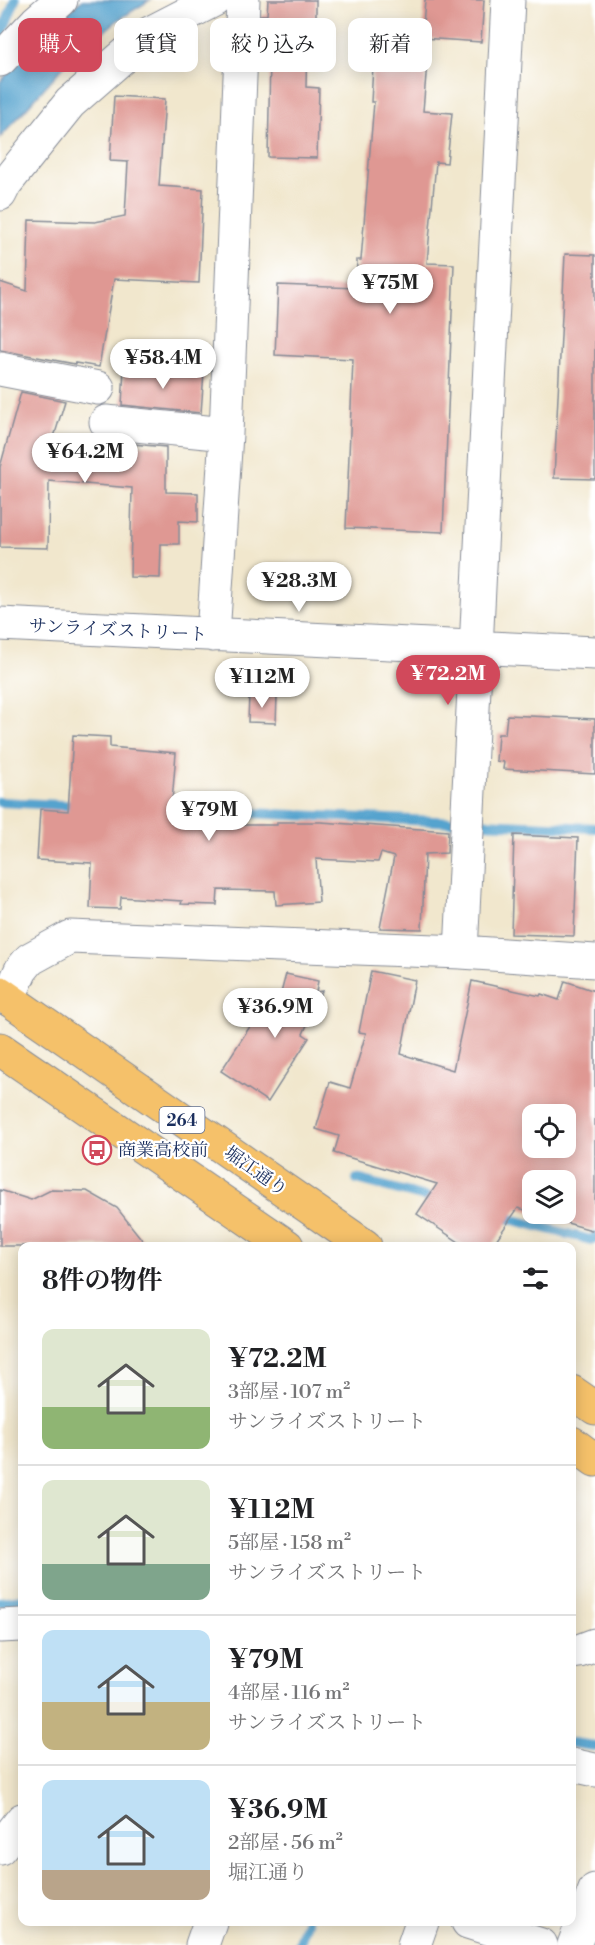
<!DOCTYPE html>
<html lang="ja">
<head>
<meta charset="utf-8">
<style>
  :root { --surface:#fff; --page:#f2f2f2; --text:#202124; --muted:#757577; --line:#e0e0e0; --accent:#d1495b }
  body { margin:0; font-family:"Libre Bodoni","Noto Serif JP",serif; background:var(--page); color:var(--text); height:100vh; display:flex; flex-direction:column; font-size:22px; white-space:nowrap }
  * { box-sizing:border-box; margin:0 }
  p { font-size:20px; color:var(--muted) }
  .icon { flex:none; width:33px; height:33px; fill:none; stroke:currentColor; stroke-width:2; stroke-linecap:round; stroke-linejoin:round }
  .map { position:relative; flex:1; overflow:hidden }
  .side { position:absolute; left:18px; top:1242px; width:558px; height:684px; display:flex; flex-direction:column; background:var(--surface); border-radius:12px; box-shadow:0 3px 15px #0003 }
  .side>* { flex:none }
  .hud { position:absolute; left:18px; top:18px; width:560px; height:54px; display:flex; gap:12px }
  .tools { position:absolute; left:522px; top:1104px; display:grid; gap:12px }
  .tools a { display:grid; place-items:center; width:54px; height:54px; border-radius:12px; background:var(--surface); box-shadow:0 3px 15px #0003; font-size:30px }
  .price { position:absolute; translate:-50% -51px; padding:0 14px; border-radius:21px; background:#fff; color:#222; font-size:20px; line-height:39px; filter:drop-shadow(0 2px 3px #0008) }
  .price::after { content:''; position:absolute; left:50%; top:36px; width:18px; height:14px; margin-left:-9px; background:inherit; clip-path:polygon(0 0,100% 0,50% 100%) }
  .price.active { background:var(--accent); color:#fff }
  ul { padding:0; list-style:none }
  li { display:flex; align-items:center; gap:18px; height:150px; padding:0 24px }
  li+li { border-top:2px solid var(--line) }
  li span { display:grid; place-items:center; flex:none; width:168px; height:120px; border-radius:12px; color:#555 }
  li>.icon { margin-inline-start:auto }
  span .icon { width:72px; height:72px; fill:#fffc; stroke-width:1 }
  li b { font-size:26px }
  h2 { display:flex; justify-content:space-between; align-items:center; height:72px; padding:0 24px; font-size:26px }
  .pill { padding:0 21px; border-radius:12px; background:var(--surface); box-shadow:0 3px 15px #0003; font-size:21px; line-height:54px }
  .pill.active { background:var(--accent); color:#fff }
  .map>svg:first-child { display:block }
  .water { fill:#55a3ce; stroke:#386996; stroke-width:1.5 }
  .lines { fill:none; stroke-linecap:round; stroke-linejoin:round }
  .stream { stroke:#55a3ce; stroke-width:10 }
  .building { fill:#df9893; fill-rule:evenodd }
  .minor-casing { stroke:#868b96; stroke-width:35 }
  .highway-casing { stroke:#868b96; stroke-width:35 }
  .minor { stroke:#fff; stroke-width:33 }
  .highway { stroke:#f5c16b; stroke-width:33 }
  .labels { text-anchor:middle; stroke-width:4.5; stroke-linejoin:round; paint-order:stroke }
  .shield { fill:#fff; stroke:#5f6d8e; stroke-width:1.5 }
  .shield-label { font-size:16px; font-weight:bold; fill:#1b2f5e }
  .street-label { font-size:18px; fill:#1b2f5e; stroke:#fff }
  .poi-label { font-size:18px; fill:#1b2f5e; stroke:#fff; text-anchor:start }
</style>
</head>
<body>
<div class="map">
<svg width="595" height="1945" viewBox="0 0 595 1945">
  <rect width="100%" height="100%" fill="#fff"/>
  <filter id="ink" filterUnits="userSpaceOnUse"><feTurbulence type="fractalNoise" baseFrequency=".0167" numOctaves="2"/><feDisplacementMap in="SourceGraphic" scale="12" xChannelSelector="R" yChannelSelector="G"/><feConvolveMatrix kernelMatrix="1 2 1 2 8 2 1 2 1" color-interpolation-filters="sRGB"/></filter>
  <filter id="wash" filterUnits="userSpaceOnUse"><feTurbulence type="fractalNoise" baseFrequency=".008" numOctaves="4" result="noise"/><feDisplacementMap in="SourceGraphic" scale="24" xChannelSelector="R" yChannelSelector="G"/><feGaussianBlur stdDeviation="1.35" result="paint"/><feColorMatrix in="noise" values="0 0 0 0 0 0 0 0 0 0 0 0 0 0 0 0 0 1.4 0 .05"/><feComposite in="paint" operator="in"/></filter>
  <g filter="url(#wash)">
    <rect width="100%" height="100%" fill="#f1e7cd"/>
    <!-- water -->
    <path class="water" d="M82,0H150L118,20L69,60L0,138V82L46,30Z"/>
    <g class="lines">
      <!-- stream -->
      <path class="stream" d="M1,36L15,0
        M0,802L81,806
        M159,809L595,828
        M357,1179L440,1201
        M499,1216L591,1240L595,1237
        M0,1602L22,1599
        M572,1743L595,1746
        M299,1945L307,1922"/>
    </g>
    <g id="blocks">
      <!-- building -->
      <path class="building" d="M268,0H316V37H307L306,87L319,88L317,158L268,157L270,59H262V46H260L261,15H267Z
        M425,0H484L481,42L422,38Z
        M374,48L428,51L423,111L452,113L447,163L436,162L427,263L454,264L443,532L346,528L353,359L275,355L278,285L356,288L357,260H361L374,102H371Z
        M114,96L165,99L159,186L203,189L199,283L114,279L99,367L75,363V364L0,350V282L27,291L29,220L95,222L125,216L128,162L110,161Z
        M565,254L595,255V479L554,478Z
        M124,368L204,372L201,413L122,405Z
        M21,392L65,401L54,437L166,447V492L198,493V522L179,521V544H161L160,578L130,577L132,488L49,481L48,548L0,547V467Z
        M249,695L277,696L276,723L248,722Z
        M507,715L595,719V774L503,769L504,762L496,761L498,734H505Z
        M73,735L110,737V747L176,753L171,814L179,815L178,825L239,828V825H277V822H321L448,831L447,853L425,854L422,929L380,928L394,857L381,853L378,862L316,859L319,902L276,905L275,891L218,890L217,905L181,904L182,901L121,897L120,909L90,908L92,863L37,860L40,809L68,811Z
        M514,835L578,838L574,936L511,934Z
        M371,971L415,980L401,1054L453,1070L472,981L540,996L541,994L559,1000L565,981L595,991V1231L536,1214H566V1180H532V1212L518,1208L492,1246H465L417,1214L437,1184L334,1153L339,1136L316,1129L330,1082L350,1088L366,1033L359,1032ZM532,1114H566V1148H532Z
        M286,974L318,981L316,992L322,991L303,1034L309,1038L268,1102L221,1071L262,1008L275,1016Z
        M0,1190L31,1200L51,1190L87,1191L117,1208L147,1246H0Z"/>
    </g>
  </g>
  <g filter="url(#ink)">
    <use href="#blocks" fill-opacity="0" stroke="#868b96" stroke-width="1.5"/>
    <g class="lines">
      <!-- minor casing -->
      <g class="minor-casing">
        <path id="minor" d="M0,60L36,22L61,0
          M0,194L5,184L70,103L150,33L214,0
          M0,369L98,388
          M106,422L226,434
          M0,624L595,653
          M213,635L226,434L243,0
          M461,952L595,961
          M8,999L21,970L30,959L70,937L461,952L508,0
          M0,1626L22,1625
          M572,1652L579,1651L595,1645
          M572,1765L595,1770
          M0,1848L22,1820
          M468,1922L541,1945
          M202,1945L210,1922
          M414,1945L422,1922
          M574,1945L595,1890"/>
      </g>
      <!-- highway casing -->
      <g class="highway-casing">
        <path id="highway" d="M0,993L365,1246
          M0,1049L287,1246
          M572,1392L595,1408
          M572,1443L595,1460"/>
      </g>
      <!-- minor -->
      <use href="#minor" class="minor"/>
      <!-- highway -->
      <use href="#highway" class="highway"/>
    </g>
  </g>
  <!-- icons -->
  <defs>
    <g id="bus-ring" transform="scale(1.5)"><circle r="9.5" fill="#fff" stroke="#d1495b" stroke-width="1.5"/><path d="M-5-6H5V4H4V6H2V4H-2V6H-4V4H-5ZM-3.5-4V0h7V-4ZM-3.5 1.2v1.5H-2V1.2ZM2 1.2v1.5H3.5V1.2Z" fill="#d1495b"/></g>
  </defs>
  <g fill-rule="evenodd">
    <use href="#bus-ring" x="97" y="1150"/>
  </g>
  <g class="labels">
    <!-- shield labels -->
    <rect class="shield" x="159.5" y="1107" width="45" height="26" rx="4.5"/>
    <g class="shield-label">
      <text x="182" y="1126">264</text>
    </g>
    <!-- street labels -->
    <g class="street-label">
      <text transform="translate(118 630) rotate(3)" y="6">サンライズストリート</text>
      <text transform="translate(256 1171) rotate(35)" y="6">堀江通り</text>
    </g>
    <!-- poi labels -->
    <g class="poi-label">
      <text x="118" y="1156">商業高校前</text>
    </g>
  </g>
</svg>
<div class="tools">
<a><svg class="icon" aria-label="locate" viewBox="0 0 24 24"><circle cx="12" cy="12" r="6"/><path d="M12 2v4M12 18v4M2 12h4M18 12h4"/></svg></a>
<a><svg class="icon" aria-label="layers" viewBox="0 0 24 24"><path d="M12 4l9 5-9 5-9-5zM3 14l9 5 9-5"/></svg></a>
</div>
<b class="price" style="left:390px;top:315px">¥75M</b>
<b class="price" style="left:163px;top:390px">¥58.4M</b>
<b class="price" style="left:85px;top:484px">¥64.2M</b>
<b class="price" style="left:299px;top:613px">¥28.3M</b>
<b class="price active" style="left:448px;top:706px">¥72.2M</b>
<b class="price" style="left:262px;top:709px">¥112M</b>
<b class="price" style="left:209px;top:842px">¥79M</b>
<b class="price" style="left:275px;top:1039px">¥36.9M</b>
<div class="hud">
<a class="pill active">購入</a>
<a class="pill">賃貸</a>
<a class="pill">絞り込み</a>
<a class="pill">新着</a>
</div>
<section class="side">
<h2>8件の物件<svg class="icon" aria-label="filters" viewBox="0 0 24 24"><path d="M4 7h16M4 17h16"/><circle cx="9" cy="7" r="2"/><circle cx="15" cy="17" r="2"/></svg></h2>
<ul>
<li><span style="background:linear-gradient(#dfe7d0 65%,#8fb573 0)"><svg class="icon" aria-label="home" viewBox="0 0 24 24"><path d="M3 11l9-7 9 7M6 9v11h12V9"/></svg></span><div><b>¥72.2M</b><p>3部屋 · 107 m²</p><p>サンライズストリート</p></div></li>
<li><span style="background:linear-gradient(#dfe7d0 70%,#7fa58c 0)"><svg class="icon" aria-label="home" viewBox="0 0 24 24"><path d="M3 11l9-7 9 7M6 9v11h12V9"/></svg></span><div><b>¥112M</b><p>5部屋 · 158 m²</p><p>サンライズストリート</p></div></li>
<li><span style="background:linear-gradient(#bfe0f5 60%,#c2b280 0)"><svg class="icon" aria-label="home" viewBox="0 0 24 24"><path d="M3 11l9-7 9 7M6 9v11h12V9"/></svg></span><div><b>¥79M</b><p>4部屋 · 116 m²</p><p>サンライズストリート</p></div></li>
<li><span style="background:linear-gradient(#bfe0f5 75%,#b9a48a 0)"><svg class="icon" aria-label="home" viewBox="0 0 24 24"><path d="M3 11l9-7 9 7M6 9v11h12V9"/></svg></span><div><b>¥36.9M</b><p>2部屋 · 56 m²</p><p>堀江通り</p></div></li>
</ul>
</section>
</div>
</body>
</html>
